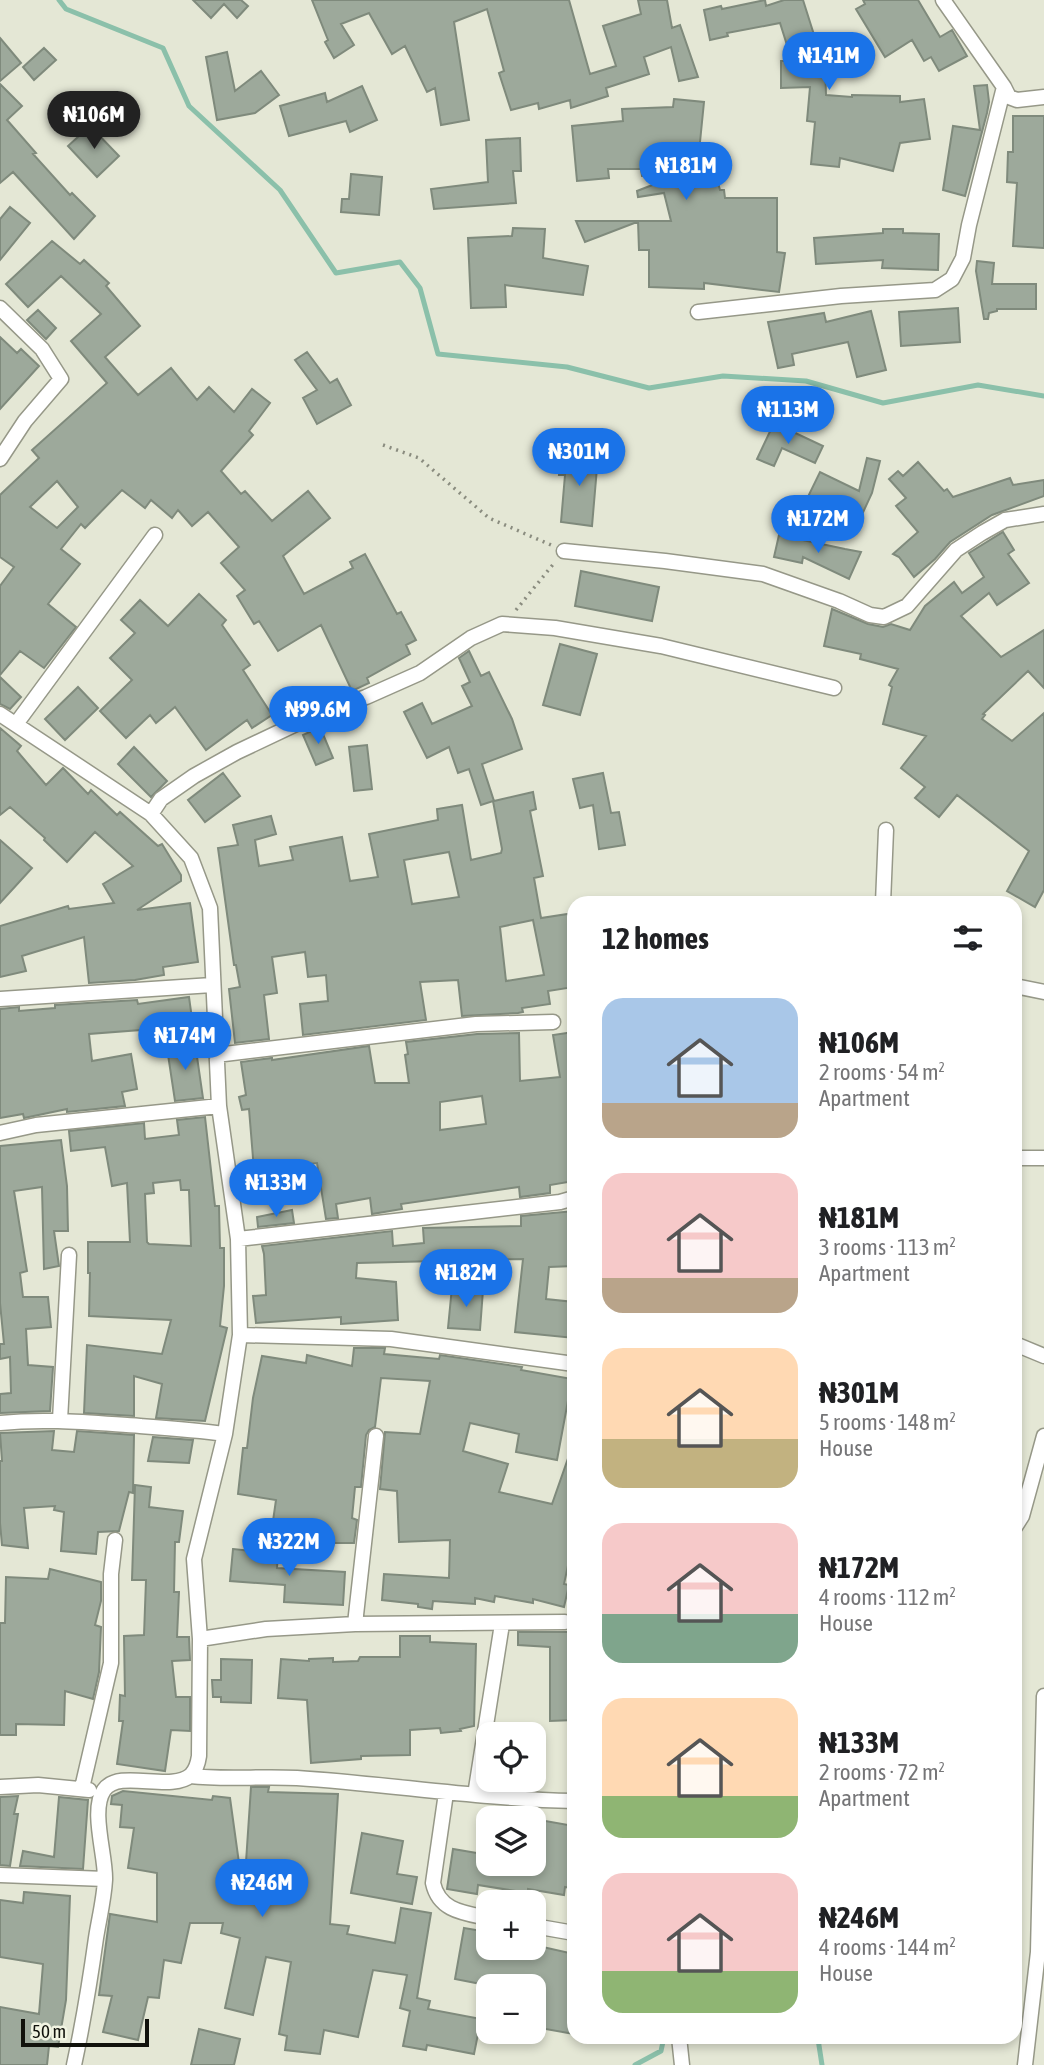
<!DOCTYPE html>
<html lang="en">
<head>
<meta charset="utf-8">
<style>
  :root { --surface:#fff; --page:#f6f6f6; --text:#202124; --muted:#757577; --accent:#1a73e8 }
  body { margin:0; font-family:"Asap Condensed",sans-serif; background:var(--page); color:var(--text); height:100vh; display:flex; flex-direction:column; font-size:26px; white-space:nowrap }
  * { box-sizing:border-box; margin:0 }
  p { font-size:23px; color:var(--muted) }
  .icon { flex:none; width:38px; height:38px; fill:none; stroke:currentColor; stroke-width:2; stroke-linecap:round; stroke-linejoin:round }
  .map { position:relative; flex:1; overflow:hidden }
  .sheet { position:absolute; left:567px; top:896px; width:455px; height:1148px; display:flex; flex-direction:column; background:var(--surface); border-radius:21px; box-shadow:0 4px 10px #0003 }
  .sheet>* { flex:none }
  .buttons { position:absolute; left:476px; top:1722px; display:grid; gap:14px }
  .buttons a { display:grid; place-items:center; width:70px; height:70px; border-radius:14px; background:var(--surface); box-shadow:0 4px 10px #0003; font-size:35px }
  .scale { position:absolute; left:21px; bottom:18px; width:128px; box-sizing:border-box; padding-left:7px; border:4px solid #11120c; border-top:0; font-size:19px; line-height:24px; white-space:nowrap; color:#11120c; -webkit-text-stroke:5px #f1f4e2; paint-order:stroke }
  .price { position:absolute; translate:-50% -60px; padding:0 16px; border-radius:24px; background:var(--accent); color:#fff; font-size:23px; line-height:46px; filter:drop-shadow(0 2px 4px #0008) }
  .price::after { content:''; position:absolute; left:50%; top:42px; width:21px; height:16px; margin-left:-10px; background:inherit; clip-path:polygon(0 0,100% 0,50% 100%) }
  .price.current { background:#222; color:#fff }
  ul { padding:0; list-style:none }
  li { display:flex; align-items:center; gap:21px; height:175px; padding:0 35px }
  li span { display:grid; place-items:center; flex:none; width:196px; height:140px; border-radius:21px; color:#555 }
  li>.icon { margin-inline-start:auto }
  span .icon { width:84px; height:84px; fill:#fffc; stroke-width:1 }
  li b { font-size:30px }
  h2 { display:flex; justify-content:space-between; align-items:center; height:84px; padding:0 35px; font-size:30px }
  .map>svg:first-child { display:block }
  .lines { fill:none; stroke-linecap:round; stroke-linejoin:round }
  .stream { stroke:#8bc0aa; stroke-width:5 }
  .building { fill:#9da99b; stroke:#7f8a7c; stroke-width:2; fill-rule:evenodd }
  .street-casing { stroke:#969888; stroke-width:17 }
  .path { stroke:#8a8c7f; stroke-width:3.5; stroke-dasharray:2 5; stroke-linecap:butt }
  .street { stroke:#fff; stroke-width:14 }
</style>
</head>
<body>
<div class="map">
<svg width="1044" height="2065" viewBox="0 0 1044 2065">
  <rect width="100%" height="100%" fill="#e4e7d5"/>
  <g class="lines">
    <!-- stream -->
    <path class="stream" d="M59,0L66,9L163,48L189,106L280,190L336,273L400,262L420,288L438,354L567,367L649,388L723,376L806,381L883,403L978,385L1044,396
      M813,2037L818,2039L822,2065
      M635,2065L661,2051L664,2037"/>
  </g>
  <!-- building -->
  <path class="building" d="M193,0H241L248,6L237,18L224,4L211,18Z
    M312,0H569L590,74L616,66L603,26L641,14L638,0H667L672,28L680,25L698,77L679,81L671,47L644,57L649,74L606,88L608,96L571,108L570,100L539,109L538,103L511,110L499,73L504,71L487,9L454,22L469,120L441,125L435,88L427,92L405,46L392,54L369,13L341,24L354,45L334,58L325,42L328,40Z
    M765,0L766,6L784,0H803L822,60H825L826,95L852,97V95L900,96V102L924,99L930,139L900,143L893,171L840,158L839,167L811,164L815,122L807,121L810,87L781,88V61H792L780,23L727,33L728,36L710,40L704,10L721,6L722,9Z
    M863,0H918L940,37L952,30L967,56L939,71L931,57L924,61L912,40L885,57L856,9L865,4Z
    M0,38L21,63L0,81Z
    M44,48L56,60L34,80L23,67Z
    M227,52L235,91L261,71L279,95L255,113L217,120L206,57Z
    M0,84L22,106L7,120L36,153L33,154L70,195L72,193L95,216L74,239L13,172L0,183Z
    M987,85L989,102L987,113L965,196L943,190L953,126L980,130L974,86Z
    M362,86L377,120L350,132L346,121L289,136L280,106L325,93L327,102Z
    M674,99L704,102L698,162L711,158L720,190H724L725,198H777V252L785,253L779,292L704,283V289L649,287V250H639L638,221H671L664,193L638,197L637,191L686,172L642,176L641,169H608L609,178L577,181L572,126L623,121L622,109L673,107Z
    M1013,116H1044V248L1013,246L1017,183L1007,182L1008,152H1013Z
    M90,126L119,156L97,177L68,146Z
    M520,138L521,171H513L516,203L434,209L431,189L488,182L486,140Z
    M351,174L382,177L379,215L341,212L342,199H349Z
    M10,207L30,223L0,260V219Z
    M576,221H637V222L585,242Z
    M513,228L545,229L543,258L588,266L583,295L505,285L506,307L471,308L468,238L512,236Z
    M883,229H903V233L939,234L938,270L882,268L883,260L816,264L814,238L883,233Z
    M52,241L80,264L84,260L109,283L106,286L140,326L105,357L138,395L171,368L197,400L209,387L234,412L252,389L270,403L249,431L253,435L221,471L241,494L245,491L272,521L308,491L330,518L283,556L304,594L353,568L350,562L365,554L397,614L401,612L416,640L406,645L410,654L367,678L369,683L352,691L321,625L278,651L259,621L254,624L237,596L245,590L221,563L239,547L208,512L192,526L178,510L172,518L151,500L145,508L122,490L85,528L81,524L61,549L80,564L48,604L76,627L44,668L20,651L0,675V586L14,567L0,557V495L39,458L32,450L107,383L71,341L101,314L61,276L28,307L6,284ZM57,481L78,507L57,528L30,507Z
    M977,261L994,263L992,284H1036V309H997V311L989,313L988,319H984L976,271Z
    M958,308L960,342L901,346L899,312Z
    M38,310L56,328L46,339L27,320Z
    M871,311L886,370L857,377L848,342L792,354L794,365L778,368L768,322L824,313L826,322Z
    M0,337L17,353L21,349L39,366L0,409Z
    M307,352L330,383L337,379L351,405L317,424L303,398L317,390L295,360Z
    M774,423L823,446L815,463L782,448L774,466L757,459Z
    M560,455L598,456L592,526L561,522L565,475H559Z
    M867,458L880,461L872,493L853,534L802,509L820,472L859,491Z
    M918,462L944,491L947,489L953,497L1010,478L1013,485L1044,480V496L992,515L950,542L935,559L914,577L899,557L893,554L918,532L896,506L906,498L889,479L898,471L903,476Z
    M1003,532L1014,550L1008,554L1029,583L997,605L989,593L961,616L1001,657L1044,630V688L1028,671L983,714L985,715L982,719L1012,741L1044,713V890L1035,907L1007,891L1029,851L957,795L939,817L915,798L925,787L901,768L926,736L883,724L892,687L889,685L898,669L860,659L861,654L824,646L832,609L868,624L883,627L891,624L910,630L925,606L954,582L962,593L984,577L969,553Z
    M779,535L845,549L861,552L849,579L803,557L802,563L774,557Z
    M581,571L659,587L652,621L575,606Z
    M199,594L226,620L222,625L250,665L243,670L272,715L252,728L247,720L206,750L175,707L156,723L150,715L126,738L100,711L132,680L110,658L135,633L121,620L140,600L168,626Z
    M560,644L597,654L580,715L543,705Z
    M469,651L481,676L489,672L512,719L522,749L482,764L494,801L533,792L536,809L530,811L543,876L534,878L541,918L574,913V987L548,991L550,1004L522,1008L523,1012L518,1013L462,1016L458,980L420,982L426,1020L303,1035L300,1004L328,1001L326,975L308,977L305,952L272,957L277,993L264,995L269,1039L235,1043L229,989L240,987L236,965H234L218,848L238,845L233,825L271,816L276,834L255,840L259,866L293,860L290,847L342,837L350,881L378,877L369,834L438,820L437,809L462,805L471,860L501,853L502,849L493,801L481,805L469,769L458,773L449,747L427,758L404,712L422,703L432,724L472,706L462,686L470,682L459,658ZM449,852L459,897L412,904L404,860ZM533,920L544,975L506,981L500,927Z
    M0,677L21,697L10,709L0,704Z
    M78,687L98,708L65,740L45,719Z
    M320,727L333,758L316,765L303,735Z
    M0,728L21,746L17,751L46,785L63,768L88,794L91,790L117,815L120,812L158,846L162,844L181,875V881L137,910L190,903L198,962L163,967L164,975L135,980L89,983L84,937L22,956L26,971L0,977V926L68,906L69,909L114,903L103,884L133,866L95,832L67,862L44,840L45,838L10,807L0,815Z
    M367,745L372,789L354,791L349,747Z
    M134,747L167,781L151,797L118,764Z
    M223,773L240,796L205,822L188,800Z
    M603,773L611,813L619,812L625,845L599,849L593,805L580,808L573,779Z
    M0,840L32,868L0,903Z
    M189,997L193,1026L89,1034L92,1061L131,1054L137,1089L122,1092L125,1106L67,1112V1109L24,1118L23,1114L0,1118V1009L19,1007V1011L55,1008V1005L137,1000L138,1004Z
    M574,1032V1065H571L574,1094V1136H571L574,1181L550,1185V1193L520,1197L519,1187L401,1204L402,1209L372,1214L370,1198L336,1204L338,1218L326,1219L317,1163L254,1170L249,1109L242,1110L239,1097L246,1095L241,1062L272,1058V1060L369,1046L375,1083H409L405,1055L408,1054L406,1042L477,1034L519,1033L520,1081L560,1077L553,1035ZM482,1096L486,1124L440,1130V1102Z
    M195,1043L203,1098L175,1101L167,1048Z
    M205,1117L215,1206H219L220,1248H224V1286L220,1326L227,1328L205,1421L156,1418L162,1384L134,1376V1416L84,1413L87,1345L162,1354L171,1320L89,1316L90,1273H88V1242H130L127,1183L112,1186L105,1147L71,1151L69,1131L144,1123L145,1139L179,1135L177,1120ZM180,1180L181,1190H189L191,1246L149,1244L147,1242L145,1194L154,1193L153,1183Z
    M61,1140L67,1186L68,1231H54L59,1266L44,1269L42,1187L14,1191L27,1271L20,1273L23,1297H48L51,1327L26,1329L28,1365L53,1367L50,1411L0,1413V1394L11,1393L10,1357L0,1359V1344H4L0,1303V1146Z
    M292,1210L294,1223L258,1227L257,1217Z
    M574,1211V1266L549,1267L546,1299L574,1302V1338L515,1332L523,1259L357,1263L356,1278L396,1282L398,1320L341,1324V1317L256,1323L253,1296L266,1295L264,1254L262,1246L392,1231L393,1246L424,1243L423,1228L521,1226V1216Z
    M452,1287L483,1290L480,1330L448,1328Z
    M354,1348H385L384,1354L439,1359L440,1355L522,1367L521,1370L572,1379L557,1460L516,1452L519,1434L470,1423L463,1451L508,1464L499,1492L552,1504L572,1447H574V1538L564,1584L569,1585L564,1607L533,1599V1603L495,1596L494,1602L475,1598V1604L433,1601L432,1609L418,1607V1604L382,1600L384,1574L449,1578L450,1540L399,1542L397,1491L380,1489L385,1432L420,1434L430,1381L381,1378L375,1427L369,1430L366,1435L361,1487H355L352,1518L357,1520L354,1543H323L324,1540L291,1530L289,1538L271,1535L276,1500L238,1494L243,1448H247L253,1398L262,1356L306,1363L307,1355L352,1366Z
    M54,1431L52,1450L74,1452L77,1431L134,1435L133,1493L129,1492L119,1531L98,1532L96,1554L61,1551L64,1512L54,1510L55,1506L24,1508L28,1548L2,1545L0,1523V1461H2L0,1433Z
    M153,1437L193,1440L189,1463L148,1461Z
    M135,1485L151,1487L149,1507L183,1511L179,1542H175L174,1592H179L177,1637H189L190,1660L172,1661L176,1697H190V1731L171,1730L165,1771L117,1764L123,1721H119L120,1695L125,1696L124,1636L144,1635L146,1580H132Z
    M233,1549L278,1554L277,1568L345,1572L343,1605L284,1602L285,1585L230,1581Z
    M50,1569L101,1582V1601L95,1625L101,1627L99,1672L93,1699L65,1691L64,1725L16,1724V1735H0V1623H5L6,1577L48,1579Z
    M518,1632H570L571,1643H574V1720L550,1721V1647L518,1645Z
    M400,1636H430V1642L476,1644L474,1726L460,1729L461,1731L441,1733L440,1728L410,1730V1755L361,1756V1759L311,1763L307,1700L278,1698L281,1659L309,1661V1659L333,1658V1662L358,1661L360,1657H400Z
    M221,1659L252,1660L251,1703L221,1702V1697H213L212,1680H221Z
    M251,1787H269L268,1792L338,1794L330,1924L349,1926L347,1934L395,1943L401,1908L431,1913L417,1998L430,2001L428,2009L481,2019L474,2054L427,2045L426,2050L403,2046L410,2011L400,2008L407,1975L373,1970L358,2037L324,2030L320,2054L285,2050L287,2036L279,2034L291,1962L266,1957L253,2015L225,2008L240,1938L221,1933L223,1923H190L181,1963L164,1960L159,1998L148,1997L138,2040L103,2032L112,1996L99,1995L110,1914L157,1922V1873L128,1868L134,1828L120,1827L122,1805L111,1804L112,1796L123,1791L212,1800L213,1796L230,1798L239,1863L246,1862Z
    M18,1796L14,1814H18L10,1866L0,1865V1797Z
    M59,1797L88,1800L83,1869L20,1866L23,1851L54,1857Z
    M534,1819L574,1826V1861L570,1888L565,1887L564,1895L528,1889V1893L478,1885L477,1894L447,1889L453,1849L483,1854L482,1864H534Z
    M362,1833L403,1841L397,1874L417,1877L412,1904L351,1893Z
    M24,1892L70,1896L66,2000L58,2047L49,2046L47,2065H0V2007L39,2014L43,1964L0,1957V1900L23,1903Z
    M464,1928L488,1932V1948H534V1945L574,1954V2034L534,2027V1986L487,1979L486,1985L455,1979Z
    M199,2029L240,2039L234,2065H191Z"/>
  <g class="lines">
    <!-- street casing -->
    <g class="street-casing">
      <path id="street" d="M943,0L1004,87L1009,97L1017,100L1044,97
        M0,308L42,349L61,379L25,421L0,459
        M698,312L841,296L935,290L952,279L963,258L969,225L1004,87
        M564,551L665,561L763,574L839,601L870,615L884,617L907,606L956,550L982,533L1005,520L1044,514
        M0,714L151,814L191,858L210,908L219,1106L238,1239L240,1335L225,1434L194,1559L200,1639L199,1756C198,1763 196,1770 191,1775C171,1793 119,1768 104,1790C90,1810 106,1856 105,1880C104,1899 99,1919 96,1938C90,1981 83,2023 74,2065
        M16,724L155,535
        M151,814L161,799L194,776L237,752L313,716L366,697L420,673L471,638L502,624L555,628L661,646L834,688
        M883,903L886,830
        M1015,986L1044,992
        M0,999L212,985
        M216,1055L476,1024L553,1022
        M0,1133L36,1125L219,1106
        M1015,1158H1044
        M238,1239L560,1202L574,1198
        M240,1335L391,1339L574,1364
        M1015,1344L1044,1356
        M60,1420L69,1255
        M0,1423C47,1418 93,1423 140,1426C168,1428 197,1430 225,1434
        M1015,1527L1022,1516L1044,1436
        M355,1624L376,1436
        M200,1639L266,1629L355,1624L565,1622
        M1044,1696L1038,1952L1044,1953
        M190,1776C225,1780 261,1776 297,1778C389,1784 481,1799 574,1801
        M0,1787L38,1785L89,1790
        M82,1788L111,1663V1574L115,1540
        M446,1793L433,1883C439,1911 464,1913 488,1918
        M475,1795L502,1624
        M0,1875L105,1879
        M534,1926L574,1933
        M679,2037L682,2065
        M1025,2065L1038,1952"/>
    </g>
    <!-- path -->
    <path class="path" d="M383,445L419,458L489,518L551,545
      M516,610L555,562"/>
    <!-- street -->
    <use href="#street" class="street"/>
  </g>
</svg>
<div class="buttons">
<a><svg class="icon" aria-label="locate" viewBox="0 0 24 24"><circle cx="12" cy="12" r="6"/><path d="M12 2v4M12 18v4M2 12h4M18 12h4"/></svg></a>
<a><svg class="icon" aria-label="layers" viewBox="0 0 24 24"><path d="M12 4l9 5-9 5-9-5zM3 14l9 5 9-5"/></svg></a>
<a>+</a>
<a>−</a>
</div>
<div class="scale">50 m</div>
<b class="price" style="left:829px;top:92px">₦141M</b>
<b class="price current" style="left:94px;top:151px">₦106M</b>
<b class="price" style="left:686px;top:202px">₦181M</b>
<b class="price" style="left:788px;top:446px">₦113M</b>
<b class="price" style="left:579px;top:488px">₦301M</b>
<b class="price" style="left:818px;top:555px">₦172M</b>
<b class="price" style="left:318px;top:746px">₦99.6M</b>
<b class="price" style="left:185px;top:1072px">₦174M</b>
<b class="price" style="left:276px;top:1219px">₦133M</b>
<b class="price" style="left:466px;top:1309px">₦182M</b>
<b class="price" style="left:289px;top:1578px">₦322M</b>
<b class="price" style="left:262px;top:1919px">₦246M</b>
<section class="sheet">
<h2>12 homes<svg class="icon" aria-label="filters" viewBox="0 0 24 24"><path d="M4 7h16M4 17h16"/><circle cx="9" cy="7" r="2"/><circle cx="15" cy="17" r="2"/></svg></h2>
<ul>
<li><span style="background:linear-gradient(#a9c7e8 75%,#b9a48a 0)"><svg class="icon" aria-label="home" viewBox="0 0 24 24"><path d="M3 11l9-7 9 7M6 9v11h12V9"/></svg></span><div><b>₦106M</b><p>2 rooms · 54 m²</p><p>Apartment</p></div></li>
<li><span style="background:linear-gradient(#f6c9c9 75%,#b9a48a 0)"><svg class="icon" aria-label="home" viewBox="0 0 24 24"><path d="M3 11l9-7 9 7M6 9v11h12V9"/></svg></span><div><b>₦181M</b><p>3 rooms · 113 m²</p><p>Apartment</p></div></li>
<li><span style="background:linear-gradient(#ffd9b3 65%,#c2b280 0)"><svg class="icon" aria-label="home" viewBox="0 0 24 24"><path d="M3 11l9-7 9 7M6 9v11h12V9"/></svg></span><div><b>₦301M</b><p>5 rooms · 148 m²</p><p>House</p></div></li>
<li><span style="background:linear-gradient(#f6c9c9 65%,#7fa58c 0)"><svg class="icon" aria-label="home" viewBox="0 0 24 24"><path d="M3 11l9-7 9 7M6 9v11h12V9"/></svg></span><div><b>₦172M</b><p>4 rooms · 112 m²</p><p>House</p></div></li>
<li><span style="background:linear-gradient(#ffd9b3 70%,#8fb573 0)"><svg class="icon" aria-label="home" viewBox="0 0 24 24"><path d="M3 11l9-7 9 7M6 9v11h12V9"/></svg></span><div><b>₦133M</b><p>2 rooms · 72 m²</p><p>Apartment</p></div></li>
<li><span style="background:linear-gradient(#f6c9c9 70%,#8fb573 0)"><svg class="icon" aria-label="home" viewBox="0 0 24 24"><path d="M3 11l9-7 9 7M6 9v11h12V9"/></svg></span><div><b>₦246M</b><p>4 rooms · 144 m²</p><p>House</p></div></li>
</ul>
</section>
</div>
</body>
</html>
